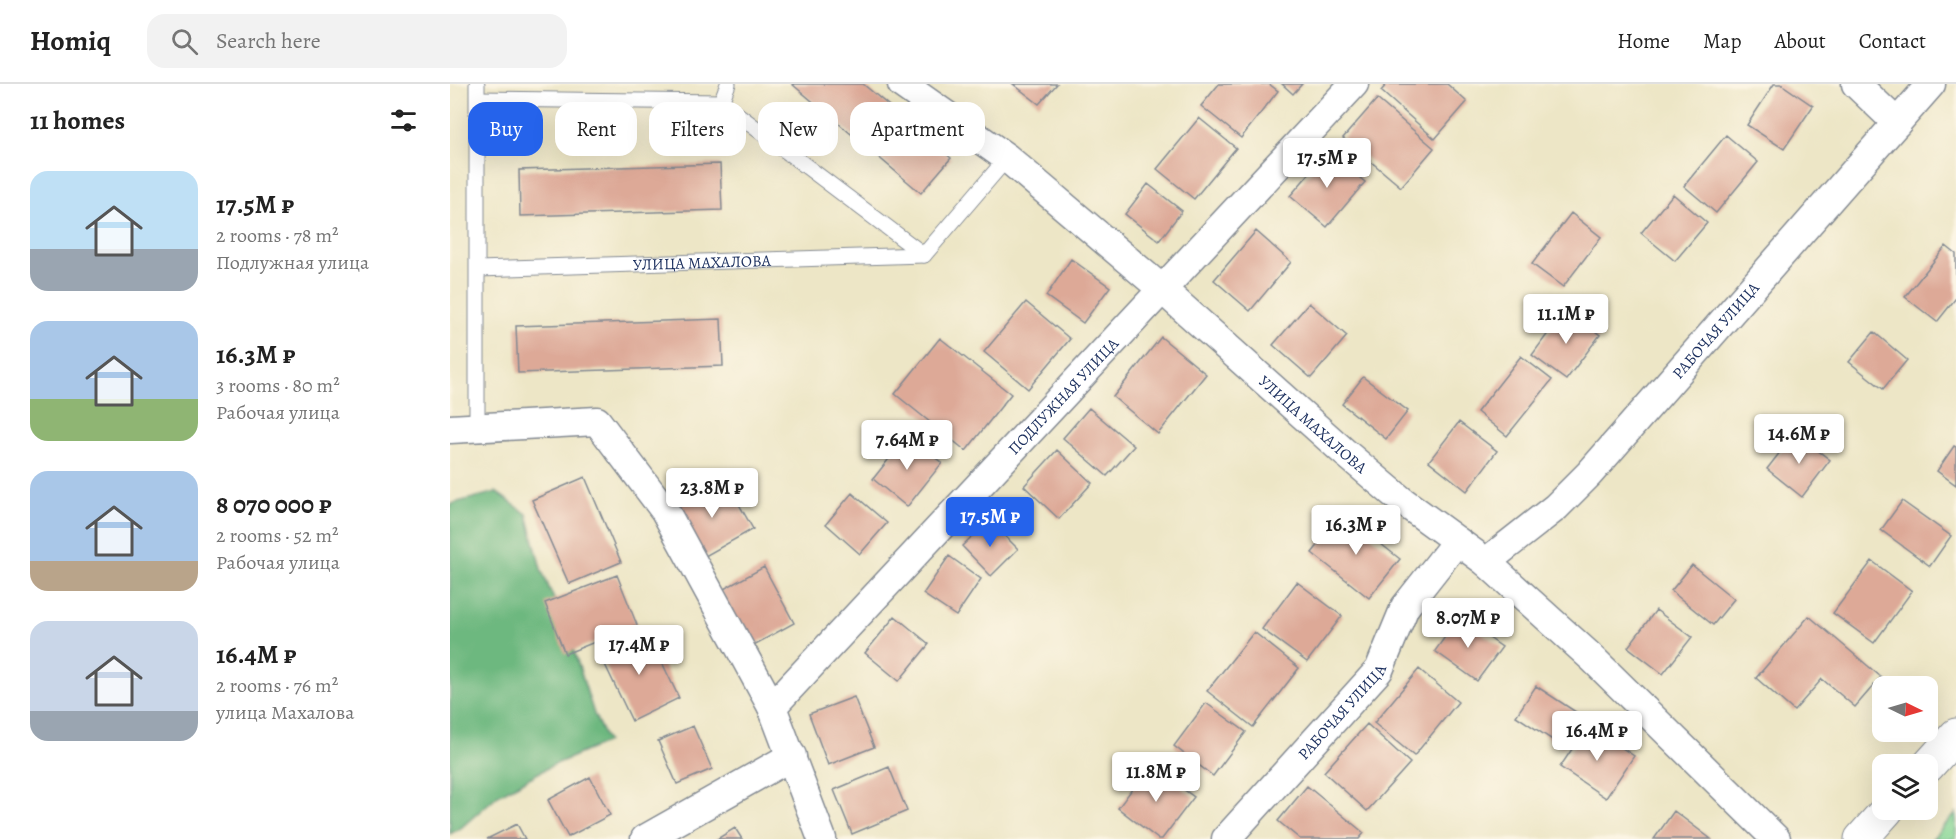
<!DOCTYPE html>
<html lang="en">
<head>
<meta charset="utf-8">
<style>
  :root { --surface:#fff; --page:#f2f2f2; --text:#222; --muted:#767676; --line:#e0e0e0; --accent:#2563eb }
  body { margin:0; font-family:Alegreya,serif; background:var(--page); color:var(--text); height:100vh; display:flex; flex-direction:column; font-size:22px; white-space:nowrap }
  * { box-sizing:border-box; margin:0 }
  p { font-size:20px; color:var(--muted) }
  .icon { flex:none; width:33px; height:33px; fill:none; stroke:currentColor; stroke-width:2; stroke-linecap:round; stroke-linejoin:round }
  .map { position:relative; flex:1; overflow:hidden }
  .details { display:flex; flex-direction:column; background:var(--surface); width:450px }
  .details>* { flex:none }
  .guide { position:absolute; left:18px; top:18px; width:570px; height:54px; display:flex; gap:12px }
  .needle { width:39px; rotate:95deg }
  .tools { position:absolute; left:1422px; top:592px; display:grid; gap:12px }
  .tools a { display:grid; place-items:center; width:66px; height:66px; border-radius:12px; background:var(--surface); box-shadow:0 6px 24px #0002; font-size:30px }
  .price { position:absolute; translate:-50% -51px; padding:0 14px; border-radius:6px; background:#fff; color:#222; font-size:20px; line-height:39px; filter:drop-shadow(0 2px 3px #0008) }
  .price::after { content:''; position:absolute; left:50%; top:36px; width:18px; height:14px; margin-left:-9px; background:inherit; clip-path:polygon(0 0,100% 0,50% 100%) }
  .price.selected { background:var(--accent); color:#fff }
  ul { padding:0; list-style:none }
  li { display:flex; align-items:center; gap:18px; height:150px; padding:0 30px }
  li span { display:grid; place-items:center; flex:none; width:168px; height:120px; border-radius:18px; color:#555 }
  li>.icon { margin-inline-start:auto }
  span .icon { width:72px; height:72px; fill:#fffc; stroke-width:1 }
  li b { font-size:26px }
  h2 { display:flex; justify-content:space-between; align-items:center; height:72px; padding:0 30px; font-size:26px }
  .chip { padding:0 21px; border-radius:18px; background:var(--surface); box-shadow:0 6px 24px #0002; font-size:21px; line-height:54px }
  .chip.selected { background:var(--accent); color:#fff }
  header { display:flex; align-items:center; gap:36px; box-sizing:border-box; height:84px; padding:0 30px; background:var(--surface); border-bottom:2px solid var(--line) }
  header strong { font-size:28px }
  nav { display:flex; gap:33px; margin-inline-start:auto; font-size:21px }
  .search { width:420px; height:54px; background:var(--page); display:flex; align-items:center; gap:15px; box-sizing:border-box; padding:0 21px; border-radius:18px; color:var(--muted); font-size:22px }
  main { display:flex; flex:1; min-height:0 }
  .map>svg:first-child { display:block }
  .green { fill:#87d796; stroke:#51837a; stroke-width:1.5 }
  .forest { fill:#6db87f; stroke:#44746e; stroke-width:1.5 }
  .building { fill:#dda997 }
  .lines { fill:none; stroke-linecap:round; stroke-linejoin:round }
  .service-casing { stroke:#848a92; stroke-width:17 }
  .minor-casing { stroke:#848a92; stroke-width:31 }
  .tertiary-casing { stroke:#848a92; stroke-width:35 }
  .service { stroke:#fff; stroke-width:15 }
  .minor { stroke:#fff; stroke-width:28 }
  .tertiary { stroke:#fff; stroke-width:33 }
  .labels { text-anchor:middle; stroke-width:6; stroke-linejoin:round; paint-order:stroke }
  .street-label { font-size:16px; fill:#1b2f5e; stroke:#fcf5e5 }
</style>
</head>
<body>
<header>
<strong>Homiq</strong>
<div class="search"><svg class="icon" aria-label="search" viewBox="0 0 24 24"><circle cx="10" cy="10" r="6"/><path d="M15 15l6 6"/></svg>Search here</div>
<nav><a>Home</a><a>Map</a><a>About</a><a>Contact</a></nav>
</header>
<main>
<section class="details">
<h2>11 homes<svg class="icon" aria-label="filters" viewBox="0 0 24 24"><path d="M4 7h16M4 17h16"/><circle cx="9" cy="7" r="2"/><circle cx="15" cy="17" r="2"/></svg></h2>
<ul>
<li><span style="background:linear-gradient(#bfe0f5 65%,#9aa5b1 0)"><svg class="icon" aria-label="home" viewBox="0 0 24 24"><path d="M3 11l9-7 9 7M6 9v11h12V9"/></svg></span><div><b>17.5M ₽</b><p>2 rooms · 78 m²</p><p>Подлужная улица</p></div></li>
<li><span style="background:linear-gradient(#a9c7e8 65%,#8fb573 0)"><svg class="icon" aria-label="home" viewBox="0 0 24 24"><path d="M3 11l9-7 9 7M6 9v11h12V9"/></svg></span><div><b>16.3M ₽</b><p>3 rooms · 80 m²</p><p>Рабочая улица</p></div></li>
<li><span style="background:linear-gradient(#a9c7e8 75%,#b9a48a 0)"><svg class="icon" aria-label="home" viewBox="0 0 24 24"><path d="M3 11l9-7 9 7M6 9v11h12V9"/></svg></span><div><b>8 070 000 ₽</b><p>2 rooms · 52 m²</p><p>Рабочая улица</p></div></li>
<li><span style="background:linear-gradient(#c9d6e8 75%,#9aa5b1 0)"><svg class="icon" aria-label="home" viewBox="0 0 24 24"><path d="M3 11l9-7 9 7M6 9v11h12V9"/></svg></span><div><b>16.4M ₽</b><p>2 rooms · 76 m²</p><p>улица Махалова</p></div></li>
</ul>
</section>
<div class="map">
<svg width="1506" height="755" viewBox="0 0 1506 755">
  <rect width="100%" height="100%" fill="#fcf5e5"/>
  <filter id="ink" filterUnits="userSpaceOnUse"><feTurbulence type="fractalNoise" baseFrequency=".0167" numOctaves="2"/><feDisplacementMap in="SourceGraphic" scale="12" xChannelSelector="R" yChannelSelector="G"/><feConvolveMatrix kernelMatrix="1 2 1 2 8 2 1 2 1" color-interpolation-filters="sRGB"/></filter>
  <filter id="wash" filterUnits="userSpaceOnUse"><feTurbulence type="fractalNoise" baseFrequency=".008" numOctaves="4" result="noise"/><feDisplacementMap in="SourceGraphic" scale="24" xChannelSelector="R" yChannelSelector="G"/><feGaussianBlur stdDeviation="1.35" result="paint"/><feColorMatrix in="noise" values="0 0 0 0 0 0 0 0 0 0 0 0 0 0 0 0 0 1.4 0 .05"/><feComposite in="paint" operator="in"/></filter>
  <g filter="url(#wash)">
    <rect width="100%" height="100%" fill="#ede6c6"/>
    <!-- green -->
    <path class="green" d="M1506,729V755H1482Z"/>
    <!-- forest -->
    <path class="forest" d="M46,408L77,430L91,485L118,548L144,630L157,658L101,682L48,711L11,744L0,750V420Z"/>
    <g id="blocks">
      <!-- building -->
      <path class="building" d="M342,0H413L501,74L471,109Z
        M563,0H607L589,20Z
        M769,0H819L828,7L791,54L751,22Z
        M832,0H852L843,10Z
        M937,0H997L1017,18L985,55L931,7Z
        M1324,0H1331L1363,22L1334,65L1297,41Z
        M927,15L984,64L951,103L893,54Z
        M749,34L786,64L744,115L707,85Z
        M1276,51L1308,78L1266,129L1234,102Z
        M878,68L915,98L877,143L840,112Z
        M270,80L272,126L70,132L69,86Z
        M698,100L732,127L709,157L675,130Z
        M1223,110L1257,139L1225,177L1191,149Z
        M1121,129L1151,153L1113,203L1082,180Z
        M806,147L841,178L800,227L764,196Z
        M1496,162L1506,170V214L1487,238L1455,213Z
        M621,175L660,203L633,239L596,212Z
        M576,218L620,255L578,305L534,268Z
        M859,219L897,252L861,294L823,261Z
        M1116,225L1150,251L1116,296L1082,271Z
        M271,235L273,282L68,289L66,242Z
        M1424,248L1457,276L1433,305L1399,278Z
        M711,253L756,290L708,350L663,313Z
        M490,254L561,310L516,367L445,310Z
        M1071,272L1102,296L1057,352L1027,328Z
        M913,293L958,327L936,355L892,320Z
        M639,324L684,362L657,392L613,354Z
        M1009,338L1047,367L1017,407L979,377Z
        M1345,349L1380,376L1352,413L1317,385Z
        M457,352L492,379L457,423L423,395Z
        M1504,362L1506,363V401L1487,387Z
        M607,366L642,399L609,435L574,402Z
        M135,393L171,478L119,500L82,416Z
        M274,394L303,445L250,475L221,424Z
        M402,409L437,439L410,470L376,440Z
        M1452,417L1501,452L1480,482L1431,446Z
        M893,430L950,475L919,514L862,469Z
        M539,436L568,465L541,492L512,462Z
        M499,472L531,495L506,532L473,510Z
        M1422,477L1462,507L1424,559L1383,529Z
        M1242,481L1284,515L1263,541L1221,507Z
        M314,483L344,539L300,563L270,507Z
        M167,491L187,541L115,570L95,519Z
        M847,498L892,532L857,578L812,545Z
        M1206,526L1242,553L1213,590L1178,563Z
        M445,532L479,560L449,597L415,569Z
        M1359,532L1431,593L1405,623L1372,595L1344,627L1306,594Z
        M1009,533L1052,563L1027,597L985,567Z
        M197,547L229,614L182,637L150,570Z
        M804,548L849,584L803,643L757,607Z
        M969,585L1008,618L964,672L924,639Z
        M1086,602L1132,632L1113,663L1066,632Z
        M404,613L424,663L378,681L359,630Z
        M756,619L796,648L763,692L724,662Z
        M917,640L960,679L917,727L874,688Z
        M1138,641L1184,672L1156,714L1110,683Z
        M243,642L262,685L227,700L208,657Z
        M700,681L744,713L712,755H708L668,724Z
        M439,683L457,727L402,750L384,706Z
        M140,693L160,731L118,753L98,716Z
        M857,702L914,749L909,755H850L828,737Z
        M1224,727L1261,755H1204Z
        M67,740L75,755H37Z
        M285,744L292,755H267Z"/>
    </g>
  </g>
  <g filter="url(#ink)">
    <use href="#blocks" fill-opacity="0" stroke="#848a92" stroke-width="1.5"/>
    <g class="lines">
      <!-- service casing -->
      <g class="service-casing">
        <g id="service">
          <path d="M27,0V343"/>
          <path d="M28,15L271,18L474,171L557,74"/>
          <path d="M271,18L278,0"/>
          <path id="s1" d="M28,185L474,171"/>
        </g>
      </g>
      <!-- minor casing -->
      <g class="minor-casing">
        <g id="minor">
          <path id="s2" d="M452,0L557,74L713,206L893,367L951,416L1036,478L1142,574L1326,755"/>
          <path d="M1406,0L1447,39"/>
          <path d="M0,345L147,337L215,427L322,623L372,755"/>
          <path id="s3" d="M1036,478L1106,423L1139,390L1481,0"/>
          <path id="s4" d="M322,623L904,0"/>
          <path d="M195,755L342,672"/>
          <path id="s5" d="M776,755L929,586L955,523L1007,457"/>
        </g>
      </g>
      <!-- tertiary casing -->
      <g class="tertiary-casing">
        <path id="tertiary" d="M1478,682L1506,651
          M1411,755L1437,726"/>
      </g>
      <!-- service -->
      <use href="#service" class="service"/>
      <!-- minor -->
      <use href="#minor" class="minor"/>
      <!-- tertiary -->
      <use href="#tertiary" class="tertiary"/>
    </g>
  </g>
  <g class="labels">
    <!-- street labels -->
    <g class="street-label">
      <text dy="6" stroke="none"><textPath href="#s1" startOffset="224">УЛИЦА МАХАЛОВА</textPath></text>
      <text dy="6" stroke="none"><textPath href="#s3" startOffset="327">РАБОЧАЯ УЛИЦА</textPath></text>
      <text dy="6" stroke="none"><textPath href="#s4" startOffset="426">ПОДЛУЖНАЯ УЛИЦА</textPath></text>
      <text dy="6" stroke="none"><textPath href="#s2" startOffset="534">УЛИЦА МАХАЛОВА</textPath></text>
      <text dy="6" stroke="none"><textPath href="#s5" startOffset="172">РАБОЧАЯ УЛИЦА</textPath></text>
    </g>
  </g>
</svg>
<div class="tools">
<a><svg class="needle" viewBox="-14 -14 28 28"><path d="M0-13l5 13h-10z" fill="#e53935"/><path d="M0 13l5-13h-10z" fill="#767676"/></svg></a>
<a><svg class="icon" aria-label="layers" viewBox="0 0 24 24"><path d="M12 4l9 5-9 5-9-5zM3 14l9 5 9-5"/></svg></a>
</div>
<b class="price" style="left:877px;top:105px">17.5M ₽</b>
<b class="price" style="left:1116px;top:261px">11.1M ₽</b>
<b class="price" style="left:1349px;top:381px">14.6M ₽</b>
<b class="price" style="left:457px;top:387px">7.64M ₽</b>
<b class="price" style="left:262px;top:435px">23.8M ₽</b>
<b class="price selected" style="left:540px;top:464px">17.5M ₽</b>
<b class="price" style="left:906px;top:472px">16.3M ₽</b>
<b class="price" style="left:1018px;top:565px">8.07M ₽</b>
<b class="price" style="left:189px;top:592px">17.4M ₽</b>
<b class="price" style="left:1147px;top:678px">16.4M ₽</b>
<b class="price" style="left:706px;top:719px">11.8M ₽</b>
<div class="guide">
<a class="chip selected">Buy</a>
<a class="chip">Rent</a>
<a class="chip">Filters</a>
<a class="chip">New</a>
<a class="chip">Apartment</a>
</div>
</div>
</main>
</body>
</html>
